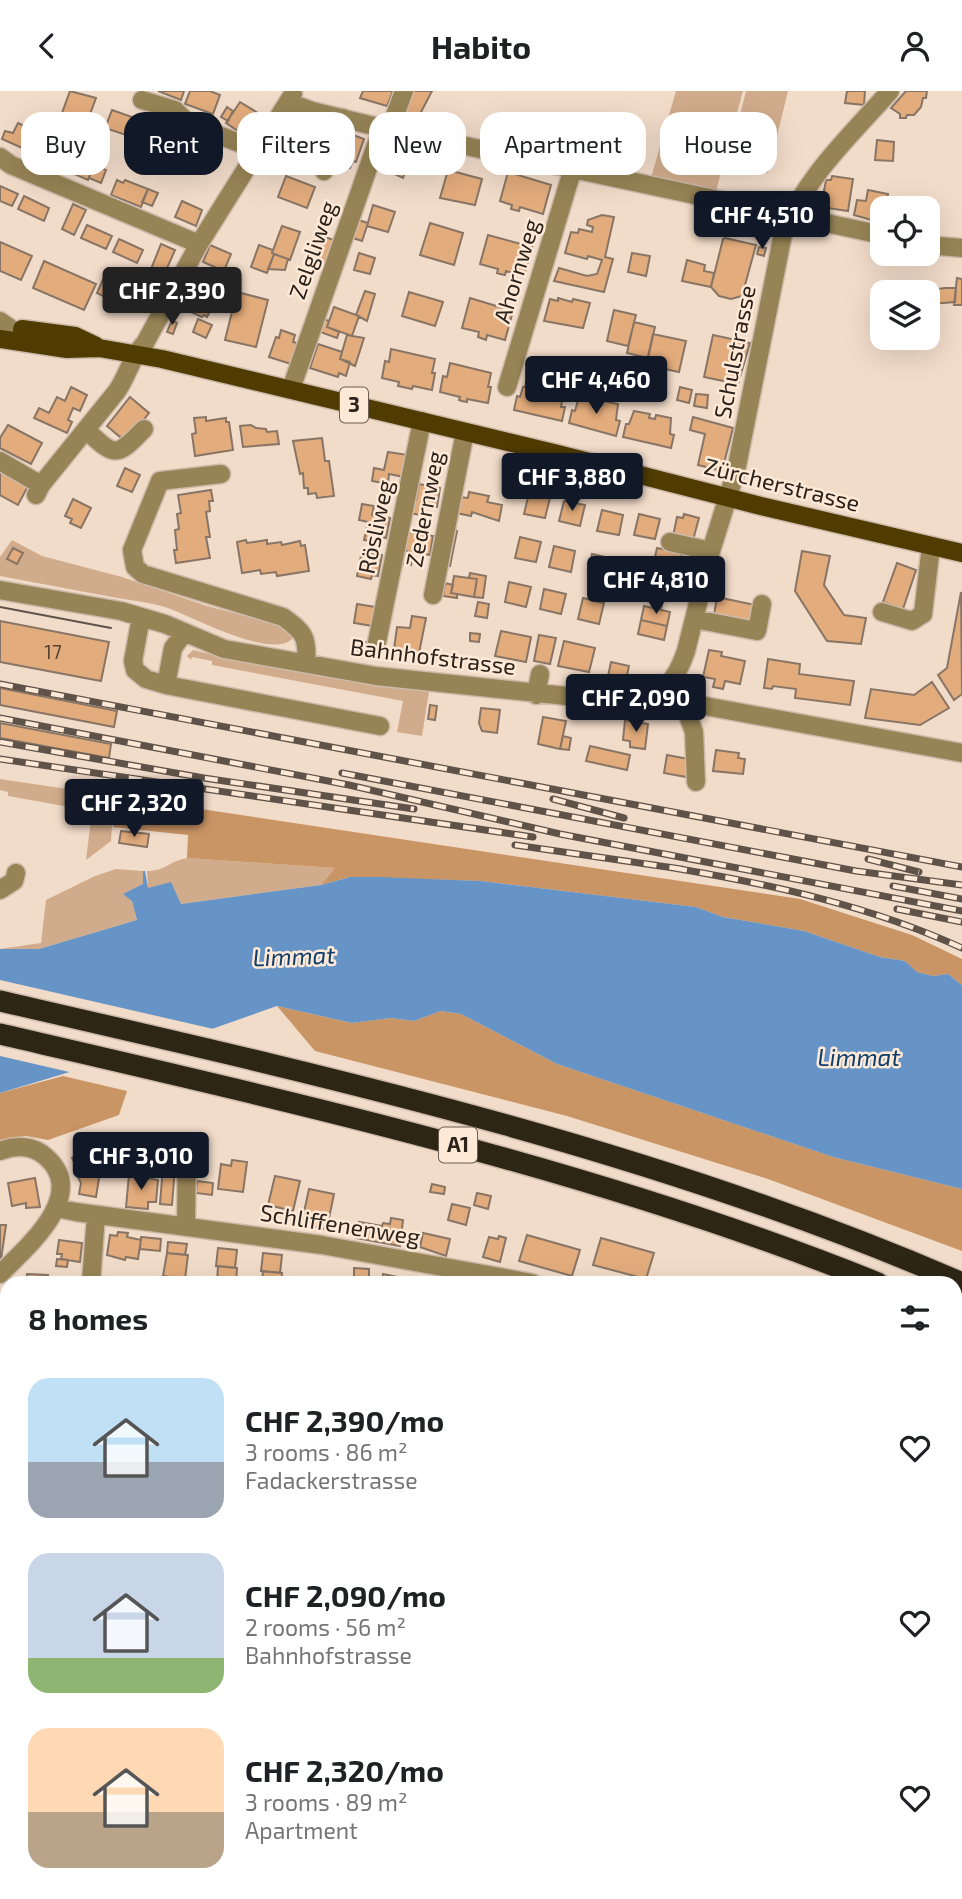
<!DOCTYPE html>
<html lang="en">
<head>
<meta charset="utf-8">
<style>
  :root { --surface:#fff; --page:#f6f6f6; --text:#202124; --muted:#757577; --accent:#111827 }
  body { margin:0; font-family:"Exo 2",sans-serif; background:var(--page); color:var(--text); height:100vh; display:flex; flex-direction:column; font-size:26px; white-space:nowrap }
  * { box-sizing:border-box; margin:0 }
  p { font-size:23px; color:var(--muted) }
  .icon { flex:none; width:38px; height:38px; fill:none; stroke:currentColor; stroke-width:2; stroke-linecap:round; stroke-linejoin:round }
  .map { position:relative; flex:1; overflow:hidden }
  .panel { position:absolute; left:0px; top:1185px; width:962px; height:625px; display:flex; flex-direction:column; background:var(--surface); border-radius:21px 21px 0 0; box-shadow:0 7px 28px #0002 }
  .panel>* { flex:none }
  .banner { position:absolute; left:21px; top:21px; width:920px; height:63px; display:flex; gap:14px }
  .fabs { position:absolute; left:870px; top:105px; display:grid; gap:14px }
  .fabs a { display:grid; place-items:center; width:70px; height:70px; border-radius:14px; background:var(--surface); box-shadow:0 7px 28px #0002; font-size:35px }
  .price { position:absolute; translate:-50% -60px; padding:0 16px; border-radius:7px; background:var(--accent); color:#fff; font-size:23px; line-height:46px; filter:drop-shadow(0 2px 4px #0008) }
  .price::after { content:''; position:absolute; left:50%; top:42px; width:21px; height:16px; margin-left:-10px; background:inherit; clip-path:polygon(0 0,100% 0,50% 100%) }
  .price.active { background:#222; color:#fff }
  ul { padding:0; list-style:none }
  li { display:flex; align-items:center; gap:21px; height:175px; padding:0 28px }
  li span { display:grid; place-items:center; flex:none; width:196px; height:140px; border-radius:21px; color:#555 }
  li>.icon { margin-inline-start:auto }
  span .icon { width:84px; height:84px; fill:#fffc; stroke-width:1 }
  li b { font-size:30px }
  h2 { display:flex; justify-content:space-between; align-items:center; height:84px; padding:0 28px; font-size:30px }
  .chip { padding:0 24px; border-radius:21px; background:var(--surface); box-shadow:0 7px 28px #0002; font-size:24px; line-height:63px }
  .chip.active { background:var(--accent); color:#fff }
  header { display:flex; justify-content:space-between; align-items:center; height:91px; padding:0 28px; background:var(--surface); font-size:32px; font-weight:700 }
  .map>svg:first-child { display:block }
  .green { fill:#d1ac8c }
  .forest { fill:#ca9565 }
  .water { fill:#6794c6 }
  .pier { fill:#f1dbc9 }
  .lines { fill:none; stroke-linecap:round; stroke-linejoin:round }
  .stream { stroke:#6794c6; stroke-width:4.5 }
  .building { fill:#e3ac7c; stroke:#887565; stroke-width:2 }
  .minor-casing { stroke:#cdbaaa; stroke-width:21 }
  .major-casing { stroke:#cdbaaa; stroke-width:21 }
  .highway-casing { stroke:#cdbaaa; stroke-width:24 }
  .minor { stroke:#978456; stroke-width:18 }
  .major { stroke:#503b00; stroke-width:18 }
  .highway { stroke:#2d2615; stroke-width:21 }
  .tram { stroke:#5f5349; stroke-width:2 }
  .rail-casing { stroke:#5f5349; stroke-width:7 }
  .rail { stroke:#fee8d6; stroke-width:4.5; stroke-dasharray:13; stroke-linecap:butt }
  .labels { text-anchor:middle; stroke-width:5; stroke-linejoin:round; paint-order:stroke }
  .number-label { font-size:19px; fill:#584433 }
  .shield { fill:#fee8d6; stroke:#6a5d53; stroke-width:2 }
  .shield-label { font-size:21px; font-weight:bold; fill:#2a221b }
  .street-label { font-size:23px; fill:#2a221b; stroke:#fee8d6 }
  .water-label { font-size:24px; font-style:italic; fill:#0c3e6e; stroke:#fee8d6 }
</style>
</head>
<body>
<header><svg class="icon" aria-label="back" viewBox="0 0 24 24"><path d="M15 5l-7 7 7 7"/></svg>Habito<svg class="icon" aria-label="person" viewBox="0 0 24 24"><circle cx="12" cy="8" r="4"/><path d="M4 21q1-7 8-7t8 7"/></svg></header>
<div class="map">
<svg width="962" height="1808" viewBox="0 0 962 1808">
  <rect width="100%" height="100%" fill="#f1dbc9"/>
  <!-- green -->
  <path class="green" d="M676,0H743L716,100L650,90Z
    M746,0H788L768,82L728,72Z
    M12,449L42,465L122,486L207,515L280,534L292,544V548C270,569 190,524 165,516C148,511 129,509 112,506C74,499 37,492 0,485V466Z
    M193,559L237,570L261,572L429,601L422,645L397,641L403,610L212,574V570L192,566L191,569L187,565Z
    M0,688L114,705L111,750L86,769L92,720L8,705V701L0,699Z
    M187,767L335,777L321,794L181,813L148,797L147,780C166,780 169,770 187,767Z
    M116,778L143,780V793L132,810L137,829L39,858H0L41,852L46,809L95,785Z"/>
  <!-- forest -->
  <path class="forest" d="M114,705L800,808L912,844L962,868V894L948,883L933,885L917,881L905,870L880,866L804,840L723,826L696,816L481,790L350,786L321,794L335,777L187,767L188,744L113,736Z
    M277,915L352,932L391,927L414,930L441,920L461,923L557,973L833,1066L962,1098V1160L768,1088L567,1025L315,960Z
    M63,985L127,1000L119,1024L48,1049L26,1045L0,1049V1002Z
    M956,1264L962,1267V1440L956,1423Z
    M0,1301H7V1802L419,1803L416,1808H0Z
    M956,1446H962V1808H743L746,1802H956Z"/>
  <!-- water -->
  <path class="water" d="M143,780H145L148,797L171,791L181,813L321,794L350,786H378L481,790L696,816L723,826L804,840L880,866L905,870L917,881L933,885L948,883L962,894V1098L833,1066L557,973L461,923L441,920L414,930L391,927L352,932L277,915L209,939L0,1002V858H39L137,829L132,810L123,803L143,793Z"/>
  <!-- pier -->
  <path class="pier" d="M0,889L218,939L78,983L0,965Z"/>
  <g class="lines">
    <!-- stream -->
    <path class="stream" d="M956,1339H962
      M0,1802L12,1808
      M301,1808L304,1802"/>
  </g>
  <!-- building -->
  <path class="building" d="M70,0L96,7L87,31L62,22Z
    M158,0H184L181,9Z
    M190,0H210L220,4L213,23L185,13Z
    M363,0H393L387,15L360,7Z
    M410,0H432L419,25L412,22L408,33L396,28Z
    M847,0H865L864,14L845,12Z
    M906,0H927L926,7H923L921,16L914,24H907L906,27H900V23L891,17Z
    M240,11L258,22L244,44L226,32Z
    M227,16L233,20L228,30L221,26Z
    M112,19L132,26L126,44L105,37Z
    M145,31L168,38L162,55L140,48Z
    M18,32L35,40L34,43L39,45L31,61L2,48L5,40L13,42Z
    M348,42L364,48L356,71L353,70L350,77L336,72Z
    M307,46L325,53L319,69L300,61Z
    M877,49L894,51L893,70L875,69Z
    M193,52L216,61L209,78L186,68Z
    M386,58L394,61L395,59L411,65L403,87L379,76Z
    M72,61L91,69L90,72L94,73L88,89L65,79Z
    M94,74L106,79L101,92L89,87Z
    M448,79L482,88L475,114L440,107Z
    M508,81L551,94L543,123L520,116L519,120L511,118L512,114L500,110Z
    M286,85L315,96L307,117L278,106Z
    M832,85L853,88L848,120L821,116L826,89H831Z
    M117,89L123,92L125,89L148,98L141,116L111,104Z
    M0,95L18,103L12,115L0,110Z
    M148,98L158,102L152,115L142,111Z
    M868,99L888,103L887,108L904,111L903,117H882V132L854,124L857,109L866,110Z
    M24,105L49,117L44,130L18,118Z
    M182,110L202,119L196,135L175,126Z
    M73,113L86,119L74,144L62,138Z
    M373,114L395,121L388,141L367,135Z
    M602,124L614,126L605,166L613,168L604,201L554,190L559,177L587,185L597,183L602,169L588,165L587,168L565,162L571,141L578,142L579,138L592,141L593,136L587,134L588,129Z
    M358,129L368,132L362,150L353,147Z
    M430,132L463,142L454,174L420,164Z
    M87,134L112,145L106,158L81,147Z
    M282,135L300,141L290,169L272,162Z
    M316,143L334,149L323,179L305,172Z
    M488,144L532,156L524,185L506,180L505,184L500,183L497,182L498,178L480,173Z
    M725,147L756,154L742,205L731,208L719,205L711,196L723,148Z
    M119,148L143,159L137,172L113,161Z
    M0,151L32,165L21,189L0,180Z
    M161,153L175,159L164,184L151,178Z
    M210,154L231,163L224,180L203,171Z
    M259,154L273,159L272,162L274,163L267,182L251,176Z
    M759,156L766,157L764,165L757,163Z
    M359,162L375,167L370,183L354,179Z
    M632,162L650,165L646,185L628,181Z
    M274,163L288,168L285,179L268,178Z
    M687,169L705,174L704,180L714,182L711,196L682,190Z
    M44,170L96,193L84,219L33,197Z
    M108,177L118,181L107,207L97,202Z
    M213,185L225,190L221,199L209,194Z
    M957,187L962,188V214H954Z
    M945,197H956L955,211L931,213L929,199Z
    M191,199L215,210L207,226L204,224L202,226L182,217Z
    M365,200L375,203L367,230L356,224Z
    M237,201L268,209L256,256L225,249Z
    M409,201L443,211L435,235L402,225Z
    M470,207L513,220L505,249L487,244L486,249L478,246L479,241L462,237Z
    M558,207L572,211L573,208L590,212L583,237L544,230L550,208L558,210Z
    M334,216L359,225L352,245L327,236Z
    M614,219L636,224L628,255L607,250Z
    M198,228L212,234L206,247L193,241Z
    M324,228L329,230L327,236L339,241L337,247L320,241Z
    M172,229L177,232L173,243L167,241Z
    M634,231L655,236L648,267L627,262Z
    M281,239L295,244L293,251L297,252L291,273L269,266L276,246L279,247Z
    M653,243L686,250L679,281L646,274Z
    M347,244L364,247L355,275L340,268Z
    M713,244L750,252L738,293L704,286Z
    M318,253L342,261L340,268L350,271L346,285L339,282L338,286L310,277Z
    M391,258L435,268L432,282H435L432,299L413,295L412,298L398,295L399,291L382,287L385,270L389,271Z
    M450,272L491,282L488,296H491L488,312L467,308V311L462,310L459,309L460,306L440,301L443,285L447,286Z
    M526,292L542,296V299L548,301L549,297L564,300L561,316H565L562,330L514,319L517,305L520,306L523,296H525Z
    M71,296L87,304L80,320L73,317L68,329L72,331L67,342L34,327L39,317L49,322L57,306L65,310Z
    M680,296L692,299L689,312L677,309Z
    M696,303L708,304L707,317L694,315Z
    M582,304L596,308L595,312L602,314L603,310L618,313L616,329L620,330L616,345L569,332L572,319L575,320L578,309H581Z
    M130,306L149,322L126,351L107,335Z
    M634,320L650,323L649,327L655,328L656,324L671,327L670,343L674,344L671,357L623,346L626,333H629Z
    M206,326V330L226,327V331H229L233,359L195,365L192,343L196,342L194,327Z
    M693,326L733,337L722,380L698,374L705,343L690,339Z
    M8,334L42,352L31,373L0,357V347Z
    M251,334L256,337L266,338L267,341L277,340L279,353L243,356L240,335Z
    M322,347L325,370H329L334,405L317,407L316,402L308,403V397H304L303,382L300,383L293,350Z
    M388,361L408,364L404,386L389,383L388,393L372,390L374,377L384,379Z
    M125,377L140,384L132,401L117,395Z
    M0,379L28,395L18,414L0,404Z
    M419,393L440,397L437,416L424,413L422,424L408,422L411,408L416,409Z
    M211,399L213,410H209L210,420L206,421L210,446H206L210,467L176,472L174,459H177L175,439L179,438L177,423L181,422L178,404Z
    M469,401L489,405L487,411L502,414L499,430L472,421L471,425L456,422L459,406L468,407Z
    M529,402L550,407L545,427L524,423Z
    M73,408L91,417L81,437L70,432L72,428L65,425Z
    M564,410L585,414L580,435L559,430Z
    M362,413L374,415L372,424L390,427L386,447L380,446L379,452L364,449L368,431L359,429Z
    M602,419L623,424L619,444L597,440Z
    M639,423L660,428L655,448L634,444Z
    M684,423L699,427L693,449L673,445L677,426L683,427Z
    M449,438L457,440L450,475L442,473Z
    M408,441L433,445L430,464L405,460Z
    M520,446L541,451L536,471L515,467Z
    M246,449L247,452L267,449V453L281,451L282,454L300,450L301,455L305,454L309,480L277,485L276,481L261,483L260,479L242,482L237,451Z
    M554,455L575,460L571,481L549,476Z
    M13,457L23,462L17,473L7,468Z
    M657,457L682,462L680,476L654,471Z
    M400,458L413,462L411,474L397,472Z
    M362,460L382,464L378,485L372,484L371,488L357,485Z
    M802,460L830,465L824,494L844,524L866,527L861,553L827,550L795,500Z
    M592,463L614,468L609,488L588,484Z
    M654,471L680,476L677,491L651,485Z
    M897,472L916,479L903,518L883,511Z
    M470,482L486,485L483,507L474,506L477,488L469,487Z
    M454,485L477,488L474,506L451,502Z
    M651,485L677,491L674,505L648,499Z
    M509,491L531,496L526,516L505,511Z
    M445,492L453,494L451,502L457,503V507L443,505Z
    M544,498L566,503L561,523L540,518Z
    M656,501L664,503L661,519L652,517Z
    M961,501L962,603L954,609L938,584L947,577Z
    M717,506L755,514L751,531L714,524Z
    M583,507L604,512L599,533L578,528Z
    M478,511L489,513L487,527L475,525Z
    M357,513L376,516L373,535L354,532Z
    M644,515L670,521L667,535L641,529Z
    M412,525L426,527L419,562L394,558L397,536L410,537Z
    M641,529L667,535L664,549L638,543Z
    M0,530L109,551L101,590L0,571Z
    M501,540L531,546L526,571L495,565Z
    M470,542L480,543L479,551L470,550Z
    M539,544L556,547L550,573L534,570Z
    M360,550L373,553L371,565L358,563Z
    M564,550L595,557L589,581L558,575Z
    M709,559L722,561L721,565L745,570L740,593L725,590L723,598L713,596L715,588L703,586Z
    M768,568L800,573L799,583L854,590L850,614L795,607L796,598L773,595L772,598L764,597Z
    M611,571L629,575L625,594L607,590Z
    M932,591L949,617L920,634L865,627L871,598L914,604Z
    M0,597L117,620L114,636L0,614Z
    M430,614L437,615L435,629L428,628Z
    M481,617L500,619L497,642L482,640L479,632Z
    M543,626L566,630L560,658L538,653Z
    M625,629L648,633L645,658L630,656V650L623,649Z
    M0,632L111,653L109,667L0,647Z
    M563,645L571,647L569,659L560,658Z
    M590,655L630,664L627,679L586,670Z
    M716,659L739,662L738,667L745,668L743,683L713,680Z
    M667,664L689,668L686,686L664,682Z
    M121,740L149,743L147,756L119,752Z
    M165,1050L177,1051L172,1114L160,1113Z
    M99,1053L103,1062L96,1106L79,1103L81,1092L78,1086L81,1085L72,1067Z
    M232,1069L247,1071L243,1101L218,1098L221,1073L231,1075Z
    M129,1084L158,1089L156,1111H148V1118L126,1116Z
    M275,1085L300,1090L293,1120L268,1114Z
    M35,1087L40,1116L26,1117V1112L12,1115L8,1092Z
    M197,1090L213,1092L212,1104L196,1102Z
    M432,1093L445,1096L444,1103L430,1101Z
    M309,1098L334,1103L329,1127L304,1121Z
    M477,1102L491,1105L488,1118L474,1114Z
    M452,1113L470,1117L466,1134L448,1129Z
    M305,1122L327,1127L324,1138L303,1133Z
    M391,1127L403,1129L400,1155L356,1147L359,1131L382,1135L383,1132L390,1133Z
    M0,1134H6L1,1169H0Z
    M118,1141L128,1142L127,1146L141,1149L138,1168L126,1166L125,1169L107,1164L110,1144L117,1145Z
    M423,1142L450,1148L446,1165L420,1156Z
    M527,1144L580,1159L572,1185L519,1170Z
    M499,1145L506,1147L500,1171L483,1166L489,1146L498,1148Z
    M141,1146L161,1148L160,1160L140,1158Z
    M601,1147L654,1162L646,1188L593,1174Z
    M59,1149L82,1152L80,1171L61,1168L62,1163H57Z
    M168,1151L187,1153L185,1164L167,1162Z
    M218,1157L237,1159L235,1177L216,1175Z
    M167,1162L188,1164L185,1188L163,1185Z
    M263,1162L282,1164L280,1182L261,1180Z
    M57,1168L68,1169L67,1176L56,1175Z
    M218,1175L237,1177L236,1192L217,1191Z
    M354,1177L369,1178V1192H354Z
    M263,1180L282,1182L281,1192H262Z
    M27,1183L48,1184L47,1192H26Z
    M383,1183L407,1188L406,1192H382Z
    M166,1186L189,1188V1192H166Z
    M344,1188L345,1192H318V1190Z
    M0,1222H7V1243H0Z
    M0,1266H7V1286L0,1287Z"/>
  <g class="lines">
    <!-- minor casing -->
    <g class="minor-casing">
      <path id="minor" d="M142,9L175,19L189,33L258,59
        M288,11L312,20L382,37L882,144
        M390,38L404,0
        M0,66L11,74L199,153
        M324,80L343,27
        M928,154L962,157
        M0,230L10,237
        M507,296L573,77
        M291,298L382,37
        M86,339C115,366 116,367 144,338
        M0,370L41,394
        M221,383L160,390L132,459L135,476L143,483L283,526C304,541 308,546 306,572
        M36,404L41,394L117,300C128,284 131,266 145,252L199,153L293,3
        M670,451L711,460
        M0,499L121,520L165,533L224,558L376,585L614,610C655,609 672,601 686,560L711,460L736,380L783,143C804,87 851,44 890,0
        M433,504L465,341
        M882,521L912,530L923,523L931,455
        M141,526L133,570L135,579L146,588L166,594
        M694,528L757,540L762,513
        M184,542L173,557L166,594L380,635
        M377,551L422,330
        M670,593L683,611L962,662
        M536,604L540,583
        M683,611L694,641L696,691
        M0,799L14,790L16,782
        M0,1060C16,1054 33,1054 46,1066C89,1104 27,1156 0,1183
        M57,1117L76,1121L322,1154L532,1192
        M186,1136L187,1054
        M91,1192L96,1124
        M0,1251L7,1252
        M0,1301H7
        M956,1568L962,1566
        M956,1677L962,1695
        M599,1808L604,1802"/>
    </g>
    <!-- major casing -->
    <g class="major-casing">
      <path id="major" d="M22,238L75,245L96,255
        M0,248L67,258L99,257L162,268L558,363L757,414L962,462"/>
    </g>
    <!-- highway casing -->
    <g class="highway-casing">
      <path id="highway" d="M0,910C326,985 654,1058 962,1192
        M0,943C296,1012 595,1078 878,1192
        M956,1224L962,1227"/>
    </g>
    <!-- minor -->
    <use href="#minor" class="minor"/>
    <!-- major -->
    <use href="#major" class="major"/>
    <!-- highway -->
    <use href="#highway" class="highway"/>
    <!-- tram -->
    <path class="tram" d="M0,516L111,537"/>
    <!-- rail casing -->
    <g class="rail-casing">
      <path id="rail" d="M0,593L962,776
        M0,627L349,694L560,743L962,820
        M0,651L204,687L414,718
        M0,668L533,746
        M342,682L856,780L962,794
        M553,708L624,727
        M515,754L681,778
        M868,768L919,781
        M674,777C774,794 870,815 962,857
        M893,795L962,808
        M897,818L962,831"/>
    </g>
    <!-- rail -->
    <use href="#rail" class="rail"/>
  </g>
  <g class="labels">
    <!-- number labels -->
    <g class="number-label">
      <text x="53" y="568">17</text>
    </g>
    <!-- shield labels -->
    <g class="shield">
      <rect x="340" y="296.5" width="28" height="35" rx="5"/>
      <rect x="439" y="1036.5" width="38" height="35" rx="5"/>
    </g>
    <g class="shield-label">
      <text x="354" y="321">3</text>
      <text x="458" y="1061">A1</text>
    </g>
    <!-- street labels -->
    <g class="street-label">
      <text transform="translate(313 159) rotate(-71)" y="8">Zelgliweg</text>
      <text transform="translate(517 180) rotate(-73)" y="8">Ahornweg</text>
      <text transform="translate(735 261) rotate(-79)" y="8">Schulstrasse</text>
      <text transform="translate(782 394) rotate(14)" y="8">Zürcherstrasse</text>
      <text transform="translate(425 418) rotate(-79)" y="8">Zedernweg</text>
      <text transform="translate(376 436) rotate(-78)" y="8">Rösliweg</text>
      <text transform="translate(433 566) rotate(7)" y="8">Bahnhofstrasse</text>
      <text transform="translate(340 1134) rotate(9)" y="8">Schliffenenweg</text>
    </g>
    <!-- water labels -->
    <g class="water-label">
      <text transform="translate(294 866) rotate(-2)" y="8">Limmat</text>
      <text x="859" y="975">Limmat</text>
    </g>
  </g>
</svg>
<div class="fabs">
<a><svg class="icon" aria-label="locate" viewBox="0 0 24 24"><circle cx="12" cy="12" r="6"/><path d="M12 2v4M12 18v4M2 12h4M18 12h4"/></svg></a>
<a><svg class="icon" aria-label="layers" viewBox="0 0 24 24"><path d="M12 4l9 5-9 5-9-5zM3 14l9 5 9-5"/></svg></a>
</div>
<b class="price" style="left:762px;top:160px">CHF 4,510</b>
<b class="price active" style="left:172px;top:236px">CHF 2,390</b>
<b class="price" style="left:596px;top:325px">CHF 4,460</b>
<b class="price" style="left:572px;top:422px">CHF 3,880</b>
<b class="price" style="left:656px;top:525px">CHF 4,810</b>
<b class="price" style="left:636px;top:643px">CHF 2,090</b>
<b class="price" style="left:134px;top:748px">CHF 2,320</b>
<b class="price" style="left:141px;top:1101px">CHF 3,010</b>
<div class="banner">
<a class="chip">Buy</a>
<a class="chip active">Rent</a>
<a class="chip">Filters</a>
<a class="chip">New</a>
<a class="chip">Apartment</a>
<a class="chip">House</a>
</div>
<section class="panel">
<h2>8 homes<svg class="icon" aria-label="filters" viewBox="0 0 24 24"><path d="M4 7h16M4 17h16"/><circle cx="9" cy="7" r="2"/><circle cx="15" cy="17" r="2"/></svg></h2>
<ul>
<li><span style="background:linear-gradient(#bfe0f5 60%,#9aa5b1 0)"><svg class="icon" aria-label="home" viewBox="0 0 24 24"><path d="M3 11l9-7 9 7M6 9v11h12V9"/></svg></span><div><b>CHF 2,390/mo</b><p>3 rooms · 86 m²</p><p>Fadackerstrasse</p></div><svg class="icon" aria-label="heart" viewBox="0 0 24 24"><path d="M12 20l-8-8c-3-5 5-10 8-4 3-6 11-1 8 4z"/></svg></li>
<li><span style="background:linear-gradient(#c9d6e8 75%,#8fb573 0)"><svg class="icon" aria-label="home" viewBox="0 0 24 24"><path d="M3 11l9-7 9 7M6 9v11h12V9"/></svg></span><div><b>CHF 2,090/mo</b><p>2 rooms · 56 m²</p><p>Bahnhofstrasse</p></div><svg class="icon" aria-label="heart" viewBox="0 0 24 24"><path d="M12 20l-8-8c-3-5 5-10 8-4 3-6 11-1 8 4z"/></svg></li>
<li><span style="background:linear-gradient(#ffd9b3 60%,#b9a48a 0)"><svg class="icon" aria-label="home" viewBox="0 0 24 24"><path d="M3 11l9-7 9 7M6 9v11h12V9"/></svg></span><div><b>CHF 2,320/mo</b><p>3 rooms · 89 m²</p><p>Apartment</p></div><svg class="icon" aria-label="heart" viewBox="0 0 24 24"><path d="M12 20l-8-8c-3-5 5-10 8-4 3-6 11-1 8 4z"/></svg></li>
</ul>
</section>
</div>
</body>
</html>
